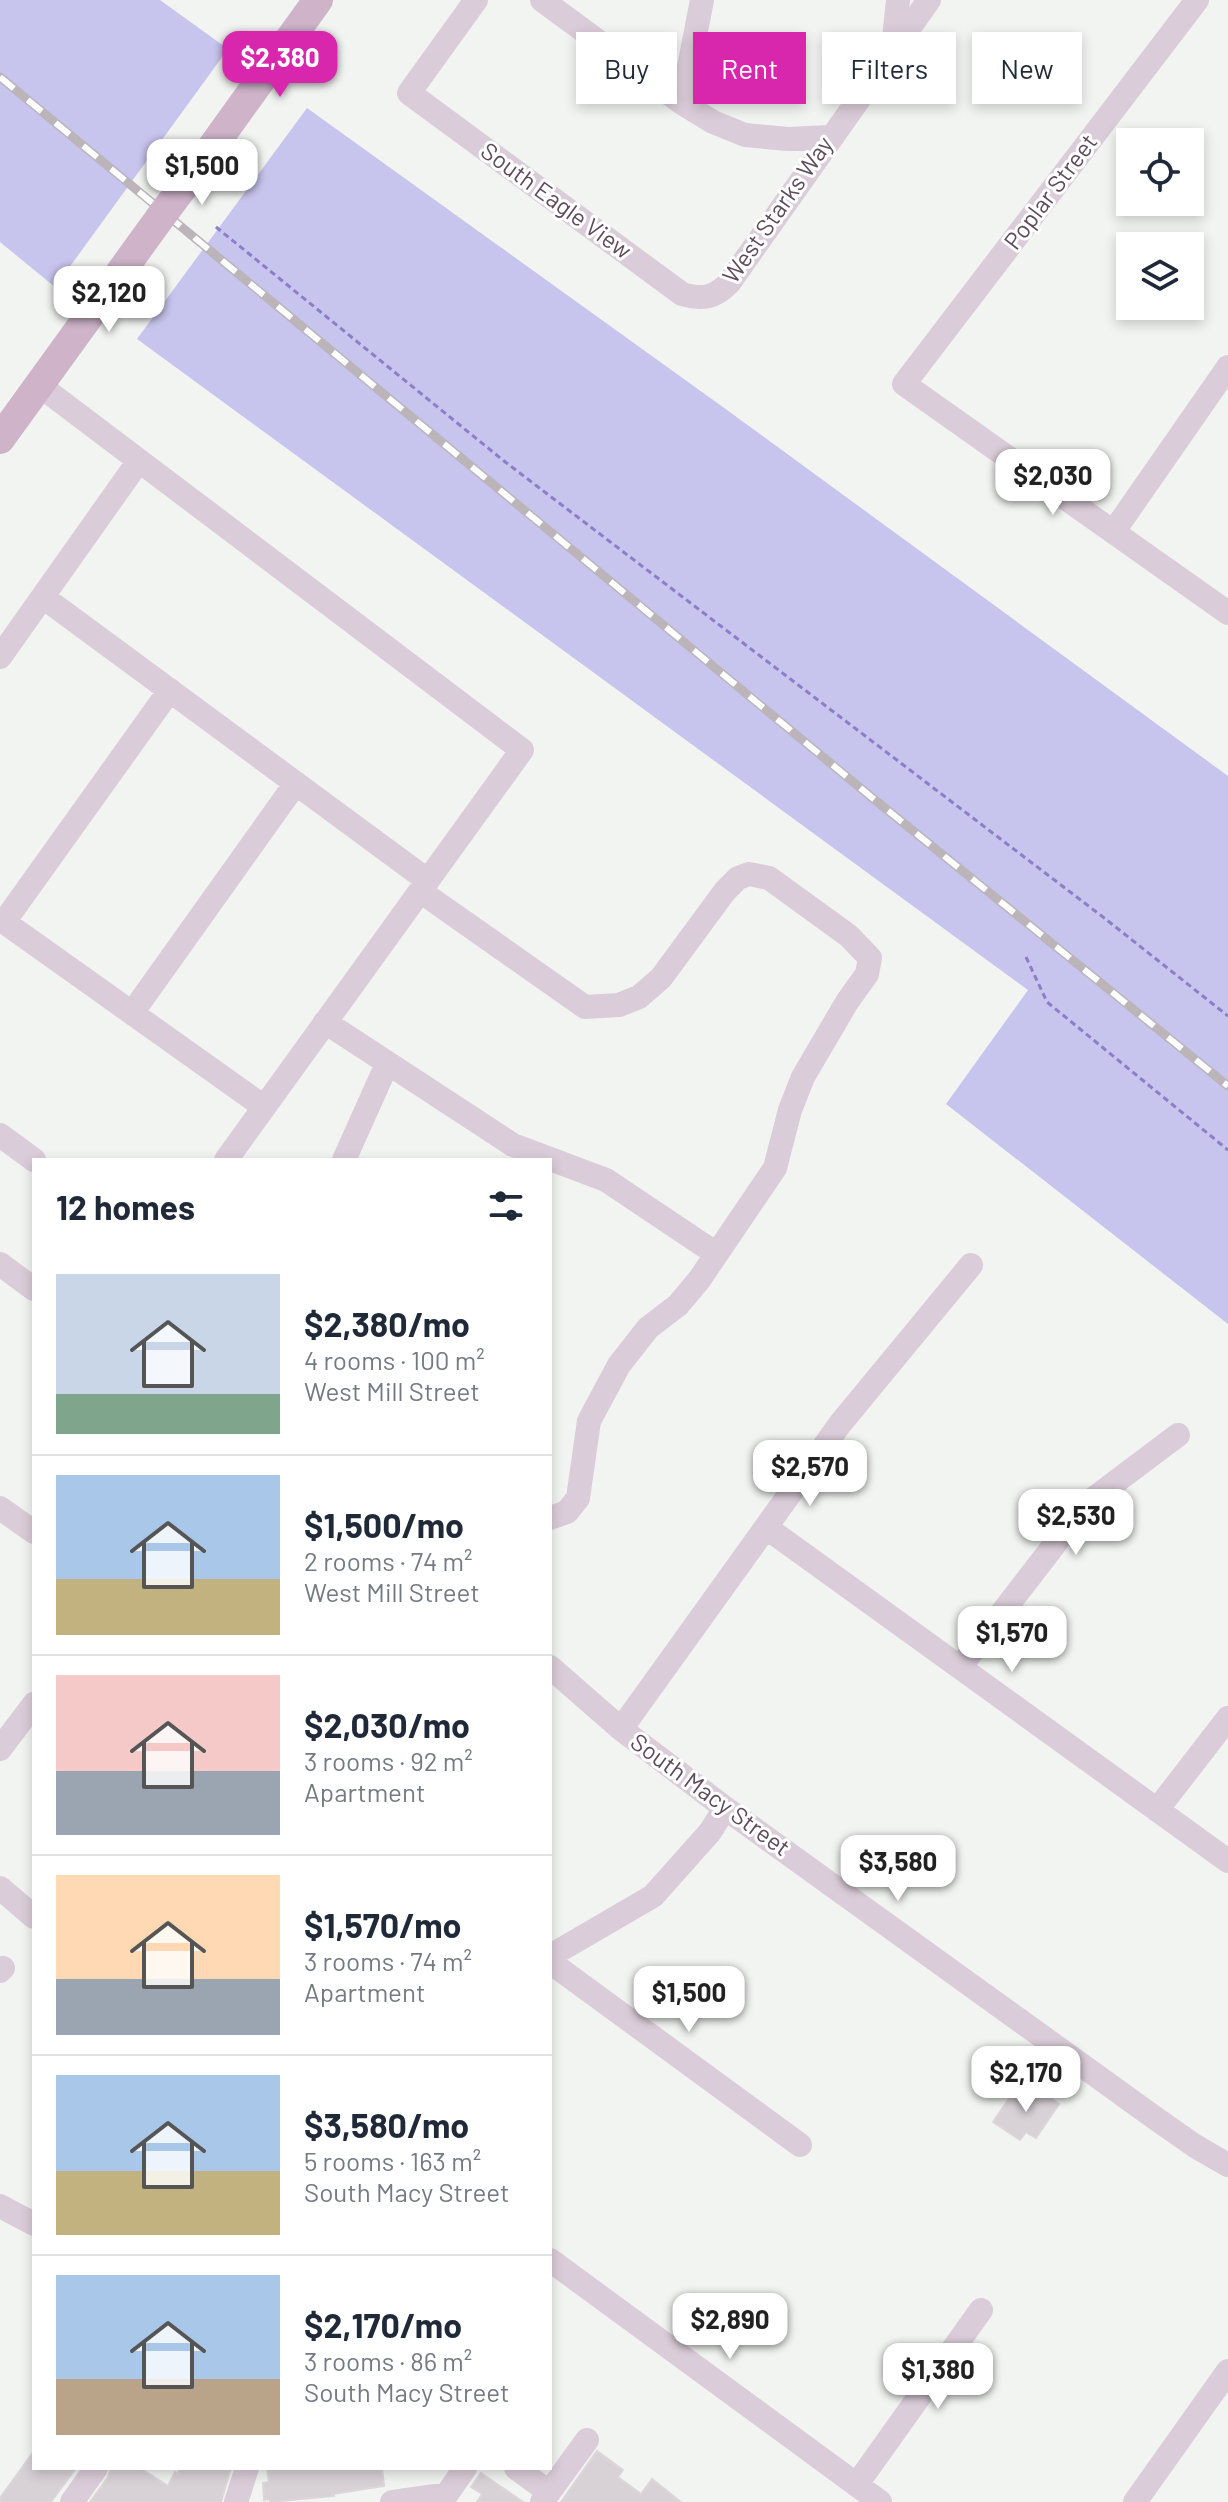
<!DOCTYPE html>
<html lang="en">
<head>
<meta charset="utf-8">
<style>
  :root { --surface:#fff; --page:#f2f2f3; --text:#1f2937; --muted:#747a83; --line:#e0e1e3; --accent:#d827ac }
  body { margin:0; font-family:Barlow,sans-serif; background:var(--page); color:var(--text); height:100vh; display:flex; flex-direction:column; font-size:30px; white-space:nowrap }
  * { box-sizing:border-box; margin:0 }
  p { font-size:26px; color:var(--muted) }
  .icon { flex:none; width:44px; height:44px; fill:none; stroke:currentColor; stroke-width:2; stroke-linecap:round; stroke-linejoin:round }
  .map { position:relative; flex:1; overflow:hidden }
  .details { position:absolute; left:32px; top:1158px; width:520px; height:1312px; display:flex; flex-direction:column; background:var(--surface); border-radius:0px; box-shadow:0 4px 12px #0003 }
  .details>* { flex:none }
  .top-card { position:absolute; left:576px; top:32px; width:532px; height:72px; display:flex; gap:16px }
  .tools { position:absolute; left:1116px; top:128px; display:grid; gap:16px }
  .tools a { display:grid; place-items:center; width:88px; height:88px; border-radius:0px; background:var(--surface); box-shadow:0 4px 12px #0003; font-size:40px }
  .price { position:absolute; translate:-50% -68px; padding:0 18px; border-radius:16px; background:#fff; color:#222; font-size:26px; line-height:52px; filter:drop-shadow(0 2px 4px #0008) }
  .price::after { content:''; position:absolute; left:50%; top:48px; width:24px; height:18px; margin-left:-12px; background:inherit; clip-path:polygon(0 0,100% 0,50% 100%) }
  .price.active { background:var(--accent); color:#fff }
  ul { padding:0; list-style:none }
  li { display:flex; align-items:center; gap:24px; height:200px; padding:0 24px }
  li+li { border-top:2px solid var(--line) }
  li span { display:grid; place-items:center; flex:none; width:224px; height:160px; border-radius:0px; color:#555 }
  li>.icon { margin-inline-start:auto }
  span .icon { width:96px; height:96px; fill:#fffc; stroke-width:1 }
  li b { font-size:34px }
  h2 { display:flex; justify-content:space-between; align-items:center; height:96px; padding:0 24px; font-size:34px }
  .tag { padding:0 28px; border-radius:0px; background:var(--surface); box-shadow:0 4px 12px #0003; font-size:28px; line-height:72px }
  .tag.active { background:var(--accent); color:#fff }
  .map>svg:first-child { display:block }
  .green { fill:#c7c4ed }
  .building { fill:#d8d1d6; stroke:#dcd6da; stroke-width:2 }
  .lines { fill:none; stroke-linecap:round; stroke-linejoin:round }
  .path { stroke:#8d7ec9; stroke-width:3; stroke-dasharray:6 4; stroke-linecap:butt }
  .minor { stroke:#daccd8; stroke-width:24 }
  .major { stroke:#ceb3c9; stroke-width:30 }
  .rail-casing { stroke:#bbb4b9; stroke-width:9 }
  .rail { stroke:#fff; stroke-width:6; stroke-dasharray:18; stroke-linecap:butt }
  .major-bridge { stroke:#ceb3c9; stroke-width:30 }
  .labels { text-anchor:middle; stroke-width:6; stroke-linejoin:round; paint-order:stroke }
  .street-label { font-size:24px; fill:#5e4a5b; stroke:#fff }
</style>
</head>
<body>
<div class="map">
<svg width="1228" height="2502" viewBox="0 0 1228 2502">
  <rect width="100%" height="100%" fill="#f2f4f2"/>
  <!-- green -->
  <path class="green" d="M0,0H160L228,49L55,287L0,242Z
    M307,108L727,410L1228,776V1324L946,1104L1028,990L137,339Z"/>
  <!-- building -->
  <path class="building" d="M1017,2087L1035,2099L1041,2091L1059,2104L1036,2138L1026,2132L1020,2140L993,2122Z
    M34,2451V2468H76L51,2502H0V2498Z
    M597,2451L623,2470L618,2477L641,2494L652,2479L681,2502H561Z
    M111,2468H140L168,2486L175,2472L178,2474L180,2468H231L221,2502H90L108,2477Z
    M267,2468H382L384,2486L333,2494L334,2496L270,2502V2499L264,2500L263,2483L269,2482Z
    M481,2473L523,2502H477L482,2494L471,2487Z"/>
  <g class="lines">
    <!-- path -->
    <path class="path" d="M216,227L504,461L1103,917L1228,1016
      M1026,957L1047,1002L1228,1150"/>
    <!-- minor -->
    <path class="minor" d="M476,0L409,93L682,294C703,300 714,298 729,283L929,0
      M542,0L682,103L713,122L745,135L788,139L829,137
      M1197,0L904,384L1228,613
      M893,49L898,0
      M682,103L702,0
      M39,385L522,750L226,1160
      M1114,531L1228,367
      M43,597L427,880
      M0,657L138,462
      M420,891L585,1007L619,1005L639,997L661,978L725,891L738,878L749,874L769,878L849,936L870,958L867,974L847,1002L803,1077L790,1110L775,1168L699,1280L678,1305L648,1328L619,1365L589,1421L578,1498L567,1512L550,1518
      M0,919L264,1107
      M4,922L170,690
      M132,1013L296,783
      M325,1022L513,1145L606,1180L715,1253
      M0,1135L34,1160
      M344,1160L387,1064
      M0,1264L34,1289
      M0,1508L34,1532
      M767,1528L1228,1861
      M961,1666L1085,1505L1178,1435
      M550,1667L621,1729L725,1808L1155,2118L1195,2146L1228,2165
      M621,1729L840,1424L971,1265
      M0,1749L34,1704
      M1157,1810L1228,1718
      M0,1888L34,1917
      M550,1956L653,1896L710,1832L725,1808
      M550,1962L800,2145
      M0,1971L3,1968
      M0,2206L34,2224
      M550,2260L880,2502
      M516,2468L549,2492
      M857,2484L981,2310
      M72,2502L96,2468
      M236,2502L247,2468
      M392,2502L447,2494L465,2468
      M542,2502L587,2440
      M1135,2502L1228,2371"/>
    <!-- major -->
    <path class="major" d="M198,167L318,0
      M0,439L162,215"/>
    <!-- rail casing -->
    <g class="rail-casing">
      <path id="rail" d="M0,77L875,800L1228,1086"/>
    </g>
    <!-- rail -->
    <use href="#rail" class="rail"/>
    <!-- major-bridge -->
    <path class="major-bridge" d="M162,215L198,167"/>
  </g>
  <g class="labels">
    <!-- street labels -->
    <g class="street-label">
      <text transform="translate(1051 192) rotate(-53)" y="8">Poplar Street</text>
      <text transform="translate(556 201) rotate(36)" y="8">South Eagle View</text>
      <text transform="translate(778 210) rotate(-55)" y="8">West Starks Way</text>
      <text transform="translate(710 1795) rotate(36)" y="8">South Macy Street</text>
    </g>
  </g>
</svg>
<div class="tools">
<a><svg class="icon" aria-label="locate" viewBox="0 0 24 24"><circle cx="12" cy="12" r="6"/><path d="M12 2v4M12 18v4M2 12h4M18 12h4"/></svg></a>
<a><svg class="icon" aria-label="layers" viewBox="0 0 24 24"><path d="M12 4l9 5-9 5-9-5zM3 14l9 5 9-5"/></svg></a>
</div>
<b class="price active" style="left:280px;top:99px">$2,380</b>
<b class="price" style="left:202px;top:207px">$1,500</b>
<b class="price" style="left:109px;top:334px">$2,120</b>
<b class="price" style="left:1053px;top:517px">$2,030</b>
<b class="price" style="left:810px;top:1508px">$2,570</b>
<b class="price" style="left:1076px;top:1557px">$2,530</b>
<b class="price" style="left:1012px;top:1674px">$1,570</b>
<b class="price" style="left:898px;top:1903px">$3,580</b>
<b class="price" style="left:689px;top:2034px">$1,500</b>
<b class="price" style="left:1026px;top:2114px">$2,170</b>
<b class="price" style="left:730px;top:2361px">$2,890</b>
<b class="price" style="left:938px;top:2411px">$1,380</b>
<div class="top-card">
<a class="tag">Buy</a>
<a class="tag active">Rent</a>
<a class="tag">Filters</a>
<a class="tag">New</a>
</div>
<section class="details">
<h2>12 homes<svg class="icon" aria-label="filters" viewBox="0 0 24 24"><path d="M4 7h16M4 17h16"/><circle cx="9" cy="7" r="2"/><circle cx="15" cy="17" r="2"/></svg></h2>
<ul>
<li><span style="background:linear-gradient(#c9d6e8 75%,#7fa58c 0)"><svg class="icon" aria-label="home" viewBox="0 0 24 24"><path d="M3 11l9-7 9 7M6 9v11h12V9"/></svg></span><div><b>$2,380/mo</b><p>4 rooms · 100 m²</p><p>West Mill Street</p></div></li>
<li><span style="background:linear-gradient(#a9c7e8 65%,#c2b280 0)"><svg class="icon" aria-label="home" viewBox="0 0 24 24"><path d="M3 11l9-7 9 7M6 9v11h12V9"/></svg></span><div><b>$1,500/mo</b><p>2 rooms · 74 m²</p><p>West Mill Street</p></div></li>
<li><span style="background:linear-gradient(#f6c9c9 60%,#9aa5b1 0)"><svg class="icon" aria-label="home" viewBox="0 0 24 24"><path d="M3 11l9-7 9 7M6 9v11h12V9"/></svg></span><div><b>$2,030/mo</b><p>3 rooms · 92 m²</p><p>Apartment</p></div></li>
<li><span style="background:linear-gradient(#ffd9b3 65%,#9aa5b1 0)"><svg class="icon" aria-label="home" viewBox="0 0 24 24"><path d="M3 11l9-7 9 7M6 9v11h12V9"/></svg></span><div><b>$1,570/mo</b><p>3 rooms · 74 m²</p><p>Apartment</p></div></li>
<li><span style="background:linear-gradient(#a9c7e8 60%,#c2b280 0)"><svg class="icon" aria-label="home" viewBox="0 0 24 24"><path d="M3 11l9-7 9 7M6 9v11h12V9"/></svg></span><div><b>$3,580/mo</b><p>5 rooms · 163 m²</p><p>South Macy Street</p></div></li>
<li><span style="background:linear-gradient(#a9c7e8 65%,#b9a48a 0)"><svg class="icon" aria-label="home" viewBox="0 0 24 24"><path d="M3 11l9-7 9 7M6 9v11h12V9"/></svg></span><div><b>$2,170/mo</b><p>3 rooms · 86 m²</p><p>South Macy Street</p></div></li>
</ul>
</section>
</div>
</body>
</html>
